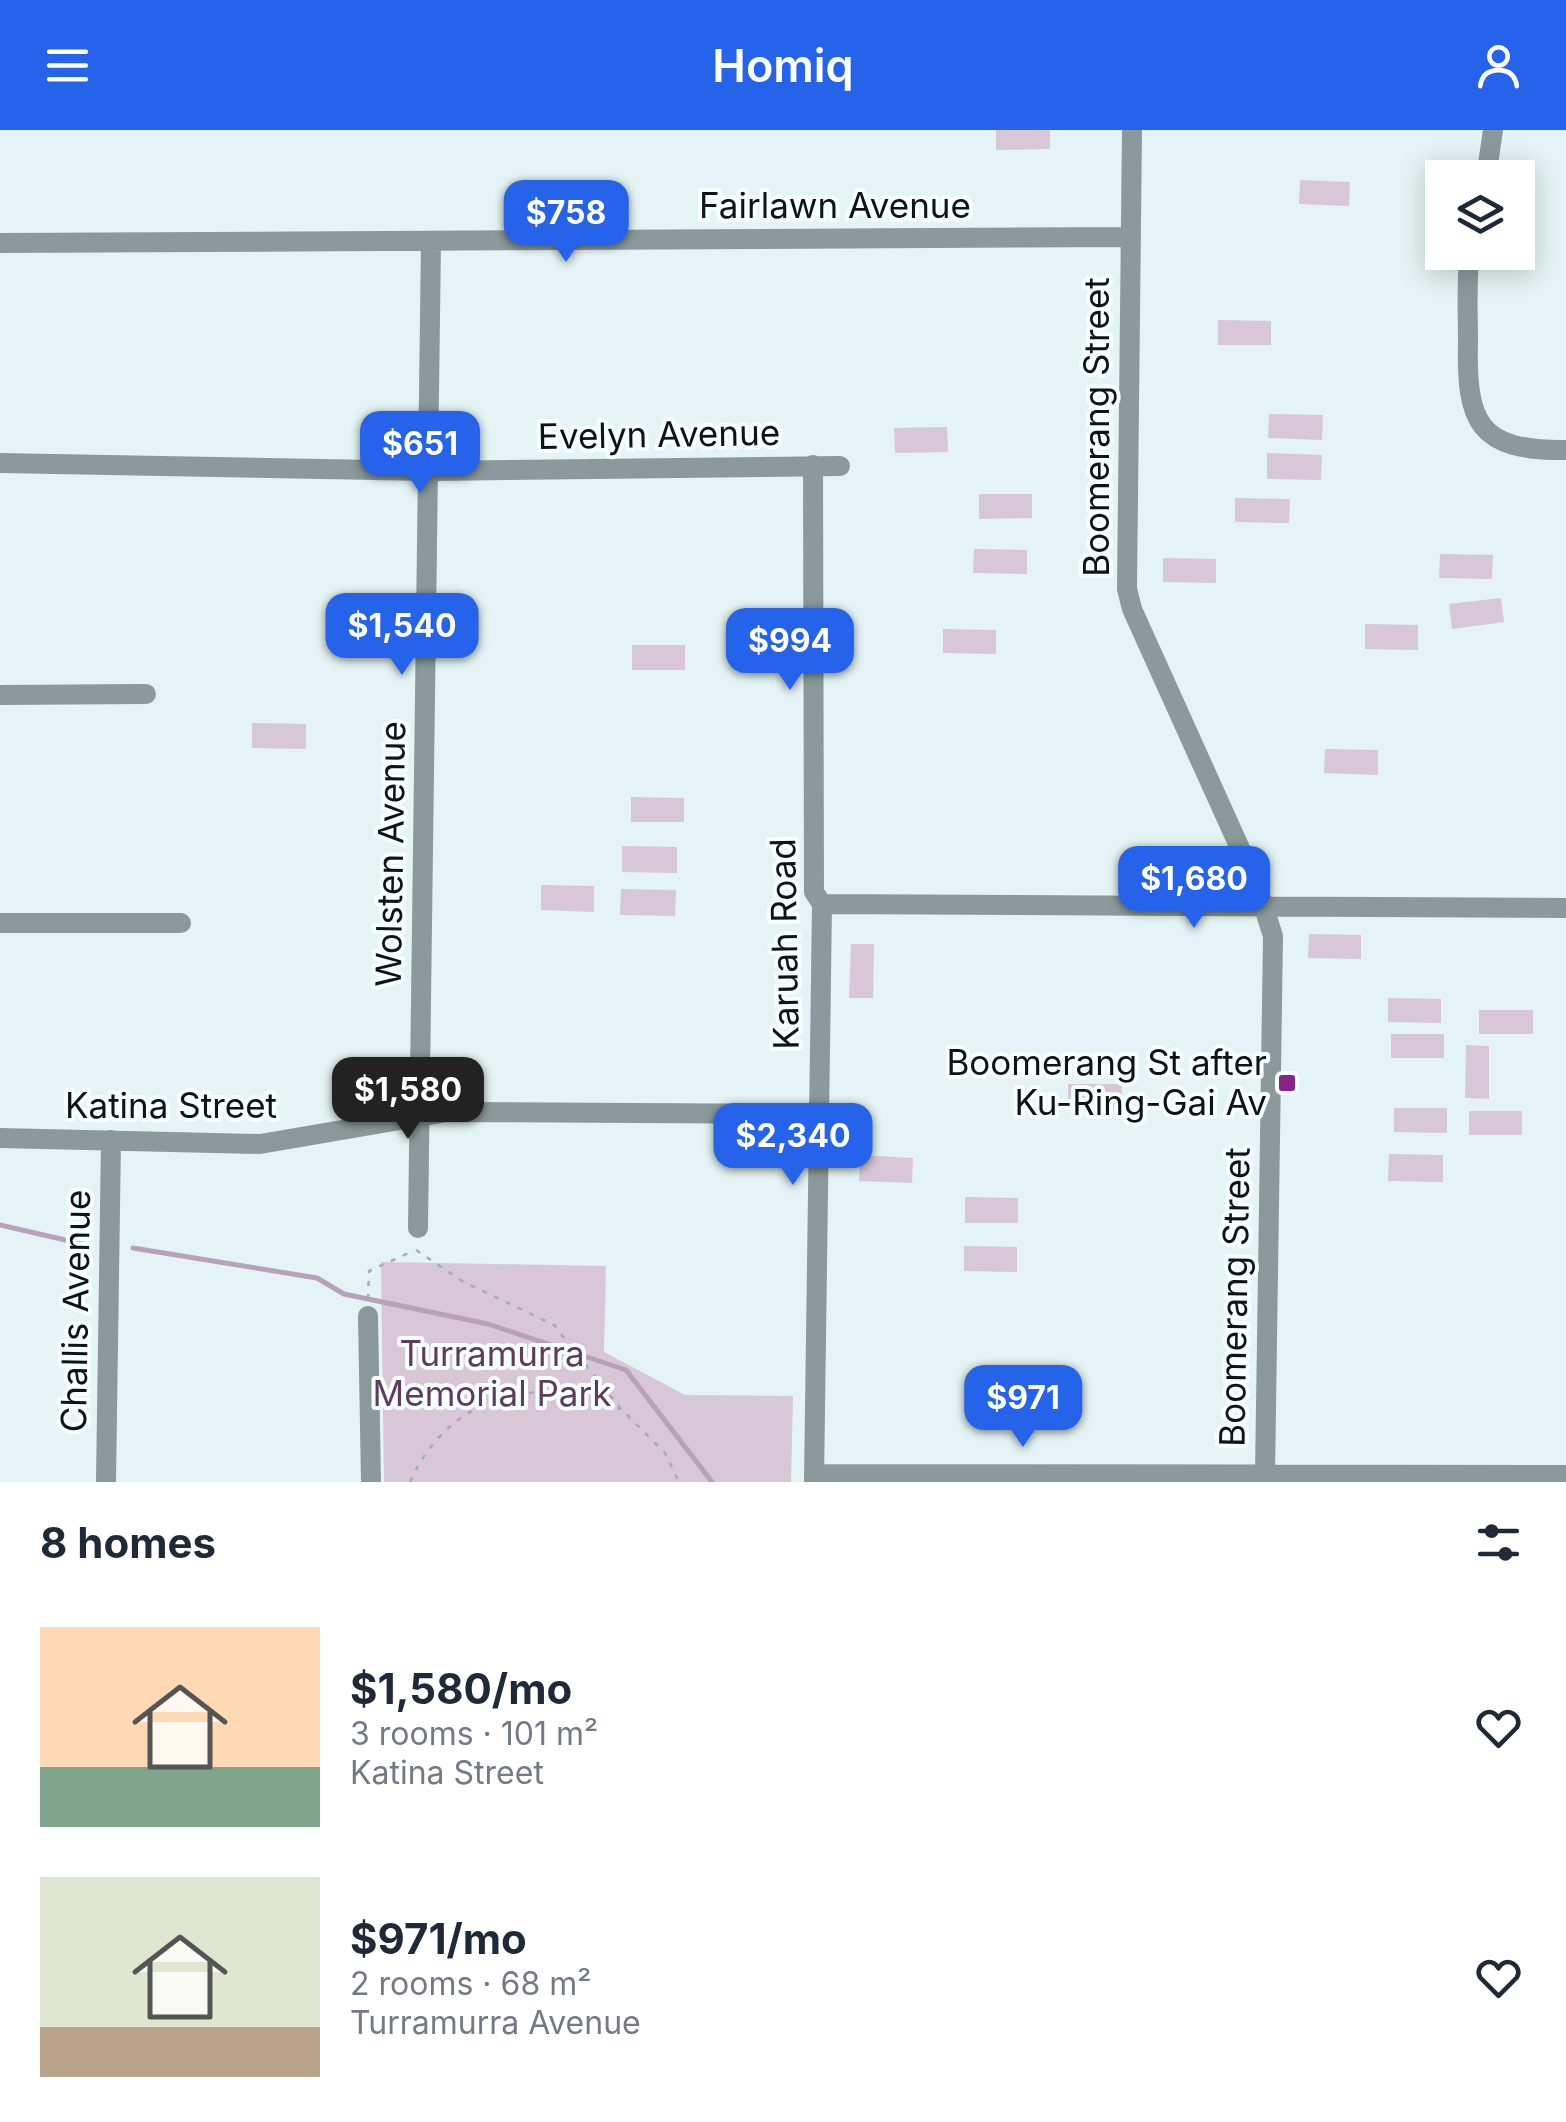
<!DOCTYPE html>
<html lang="en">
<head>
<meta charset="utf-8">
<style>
  :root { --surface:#fff; --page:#f6f6f7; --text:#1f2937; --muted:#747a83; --accent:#2563eb }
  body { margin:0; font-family:Inter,sans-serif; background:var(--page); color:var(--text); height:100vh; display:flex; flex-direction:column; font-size:38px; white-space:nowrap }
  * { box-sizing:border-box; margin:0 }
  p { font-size:32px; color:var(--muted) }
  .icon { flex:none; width:55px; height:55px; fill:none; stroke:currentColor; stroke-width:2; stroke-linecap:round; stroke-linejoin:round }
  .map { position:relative; height:1352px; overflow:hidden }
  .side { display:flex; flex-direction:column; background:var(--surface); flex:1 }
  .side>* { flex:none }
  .fabs { position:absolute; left:1425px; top:30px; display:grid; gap:20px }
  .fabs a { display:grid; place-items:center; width:110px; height:110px; border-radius:0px; background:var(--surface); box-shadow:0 5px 25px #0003; font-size:50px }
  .price { position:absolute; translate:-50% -85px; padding:0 22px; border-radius:20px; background:var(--accent); color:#fff; font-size:32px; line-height:65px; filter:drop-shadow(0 2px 5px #0008) }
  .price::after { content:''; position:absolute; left:50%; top:60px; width:30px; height:22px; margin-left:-15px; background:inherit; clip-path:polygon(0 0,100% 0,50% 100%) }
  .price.on { background:#222; color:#fff }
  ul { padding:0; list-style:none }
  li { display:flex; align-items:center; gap:30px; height:250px; padding:0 40px }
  li span { display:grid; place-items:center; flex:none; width:280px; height:200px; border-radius:0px; color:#555 }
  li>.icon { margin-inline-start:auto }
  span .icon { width:120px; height:120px; fill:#fffc; stroke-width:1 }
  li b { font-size:42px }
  h2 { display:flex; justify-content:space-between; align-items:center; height:120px; padding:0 40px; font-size:42px }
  header { display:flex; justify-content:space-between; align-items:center; height:130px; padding:0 40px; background:var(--accent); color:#fff; font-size:45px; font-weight:600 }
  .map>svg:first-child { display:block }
  .green { fill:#d8c7d7 }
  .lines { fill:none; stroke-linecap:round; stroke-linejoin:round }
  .stream { stroke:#b9a2b8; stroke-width:5 }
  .path { stroke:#a3afaf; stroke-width:2.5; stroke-dasharray:5 8; stroke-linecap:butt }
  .minor { stroke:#8a9a9a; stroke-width:20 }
  .poi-dot { fill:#89238a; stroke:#f5ffff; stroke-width:4 }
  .labels { text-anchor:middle; stroke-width:8; stroke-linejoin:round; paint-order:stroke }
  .street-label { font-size:35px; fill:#0e1313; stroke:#f5ffff }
  .poi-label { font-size:35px; fill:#0e1313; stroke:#f5ffff; text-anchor:end }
  .park-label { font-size:35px; fill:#5e3b5d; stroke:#f5ffff }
</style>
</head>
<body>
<header><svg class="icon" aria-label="menu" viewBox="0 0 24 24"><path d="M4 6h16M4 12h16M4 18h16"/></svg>Homiq<svg class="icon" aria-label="person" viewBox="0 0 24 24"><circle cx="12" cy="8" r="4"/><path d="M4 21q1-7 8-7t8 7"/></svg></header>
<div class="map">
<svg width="1566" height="1352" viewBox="0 0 1566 1352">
  <rect width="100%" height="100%" fill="#e4f3f3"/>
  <!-- green -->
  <path class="green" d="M996,0H1050V19L996,20Z
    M1300,50L1350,52L1349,76L1299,74Z
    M1218,190L1271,191V215H1218Z
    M1269,284L1323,285L1322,310L1268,308Z
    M947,297L948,322L895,323L894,298Z
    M1267,323L1322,325L1321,350L1267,349Z
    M979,364H1032V388L979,389Z
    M1235,368L1290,369L1289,393L1235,392Z
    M974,419L1027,420V444L973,443Z
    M1440,424L1493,425L1492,449L1439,448Z
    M1163,428L1216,429V453L1163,452Z
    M1501,468L1504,492L1452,499L1449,474Z
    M1365,494L1418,495V520L1365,519Z
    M943,499L996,500V524L943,523Z
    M632,515H685V540H632Z
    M252,593L306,594V619L252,618Z
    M1325,619L1378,620V645L1324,643Z
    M631,667L684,668V692H631Z
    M622,716L677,717V743L622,742Z
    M541,755L594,756V782L541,780Z
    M621,759L676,760L675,786L620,785Z
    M1309,804L1361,805V829L1308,828Z
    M851,814H874L873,868H849Z
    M1388,868L1441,869V893L1388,892Z
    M1479,880H1533V904H1479Z
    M1391,904H1444V928H1391Z
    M1466,915L1489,916V969L1465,968Z
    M1068,954H1122V979H1068Z
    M1394,978H1447V1003L1394,1002Z
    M1469,981H1522V1005H1469Z
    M1389,1024L1443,1025V1052L1388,1051Z
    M860,1025L913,1028L912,1053L859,1051Z
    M965,1067L1018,1068V1093H965Z
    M964,1116L1017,1117V1142L964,1141Z
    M381,1132L606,1136L604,1222L685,1265L793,1266L791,1352H384Z"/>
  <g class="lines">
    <!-- stream -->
    <path class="stream" d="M0,1095L87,1115
      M133,1118L317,1148L344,1164L488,1194L626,1240L712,1352"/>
    <!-- path -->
    <path class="path" d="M416,1120L462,1151L554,1195L621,1279L665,1323L679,1352
      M368,1169L369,1141L413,1121
      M410,1352C448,1266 537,1242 620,1279"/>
    <!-- minor -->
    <path class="minor" d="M1132,0L1127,459L1132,479L1257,756L1273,806L1265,1345
      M1486,48L1493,0
      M0,113L1131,107
      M1470,122C1466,151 1468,181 1468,210C1466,292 1477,321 1566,320
      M0,333L430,341L840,336
      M813,335L814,762L822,774L814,1352
      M0,565L146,564
      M822,774L1566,778
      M0,793H181
      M0,1008L260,1014L447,982L819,984
      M418,1098L431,111
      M368,1186L371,1352
      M814,1344L1566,1345
      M106,1352L111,1010"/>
  </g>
  <!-- markers -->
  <rect class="poi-dot" x="1277" y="943" width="20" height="20" rx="5"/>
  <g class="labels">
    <!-- street labels -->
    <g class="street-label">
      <text x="835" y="88">Fairlawn Avenue</text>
      <text transform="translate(1097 297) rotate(-90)" y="12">Boomerang Street</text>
      <text transform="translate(659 305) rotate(-1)" y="12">Evelyn Avenue</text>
      <text transform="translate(391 724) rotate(-89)" y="12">Wolsten Avenue</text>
      <text transform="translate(785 814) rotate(-91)" y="12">Karuah Road</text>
      <text x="171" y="988">Katina Street</text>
      <text transform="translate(1235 1167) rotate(-89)" y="12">Boomerang Street</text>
      <text transform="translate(76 1181) rotate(-89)" y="12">Challis Avenue</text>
    </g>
    <!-- poi labels -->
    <g class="poi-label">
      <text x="1267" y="945">Boomerang St after<tspan x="1267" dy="40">Ku-Ring-Gai Av</tspan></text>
    </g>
    <!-- park labels -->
    <g class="park-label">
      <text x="492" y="1236">Turramurra<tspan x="492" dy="40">Memorial Park</tspan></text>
    </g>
  </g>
</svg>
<div class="fabs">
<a><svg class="icon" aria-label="layers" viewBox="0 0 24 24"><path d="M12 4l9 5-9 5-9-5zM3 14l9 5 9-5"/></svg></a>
</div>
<b class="price" style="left:566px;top:135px">$758</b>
<b class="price" style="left:420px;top:366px">$651</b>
<b class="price" style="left:402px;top:548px">$1,540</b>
<b class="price" style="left:790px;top:563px">$994</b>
<b class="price" style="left:1194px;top:801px">$1,680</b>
<b class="price on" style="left:408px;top:1012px">$1,580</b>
<b class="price" style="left:793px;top:1058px">$2,340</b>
<b class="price" style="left:1023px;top:1320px">$971</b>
</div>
<section class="side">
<h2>8 homes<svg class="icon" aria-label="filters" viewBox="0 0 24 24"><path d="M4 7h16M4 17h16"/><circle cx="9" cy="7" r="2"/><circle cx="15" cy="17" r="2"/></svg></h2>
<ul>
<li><span style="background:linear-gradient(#ffd9b3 70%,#7fa58c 0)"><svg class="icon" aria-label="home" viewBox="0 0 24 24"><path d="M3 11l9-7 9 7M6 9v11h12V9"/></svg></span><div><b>$1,580/mo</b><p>3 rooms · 101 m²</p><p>Katina Street</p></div><svg class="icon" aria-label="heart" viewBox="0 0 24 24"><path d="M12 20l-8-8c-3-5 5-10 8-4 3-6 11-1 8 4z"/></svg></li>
<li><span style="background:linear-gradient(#dfe7d0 75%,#b9a48a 0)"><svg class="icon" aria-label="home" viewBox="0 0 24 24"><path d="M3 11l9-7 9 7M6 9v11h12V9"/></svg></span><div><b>$971/mo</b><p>2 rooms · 68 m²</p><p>Turramurra Avenue</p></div><svg class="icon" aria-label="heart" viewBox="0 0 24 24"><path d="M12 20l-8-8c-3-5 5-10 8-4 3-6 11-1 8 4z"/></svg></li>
</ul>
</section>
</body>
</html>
